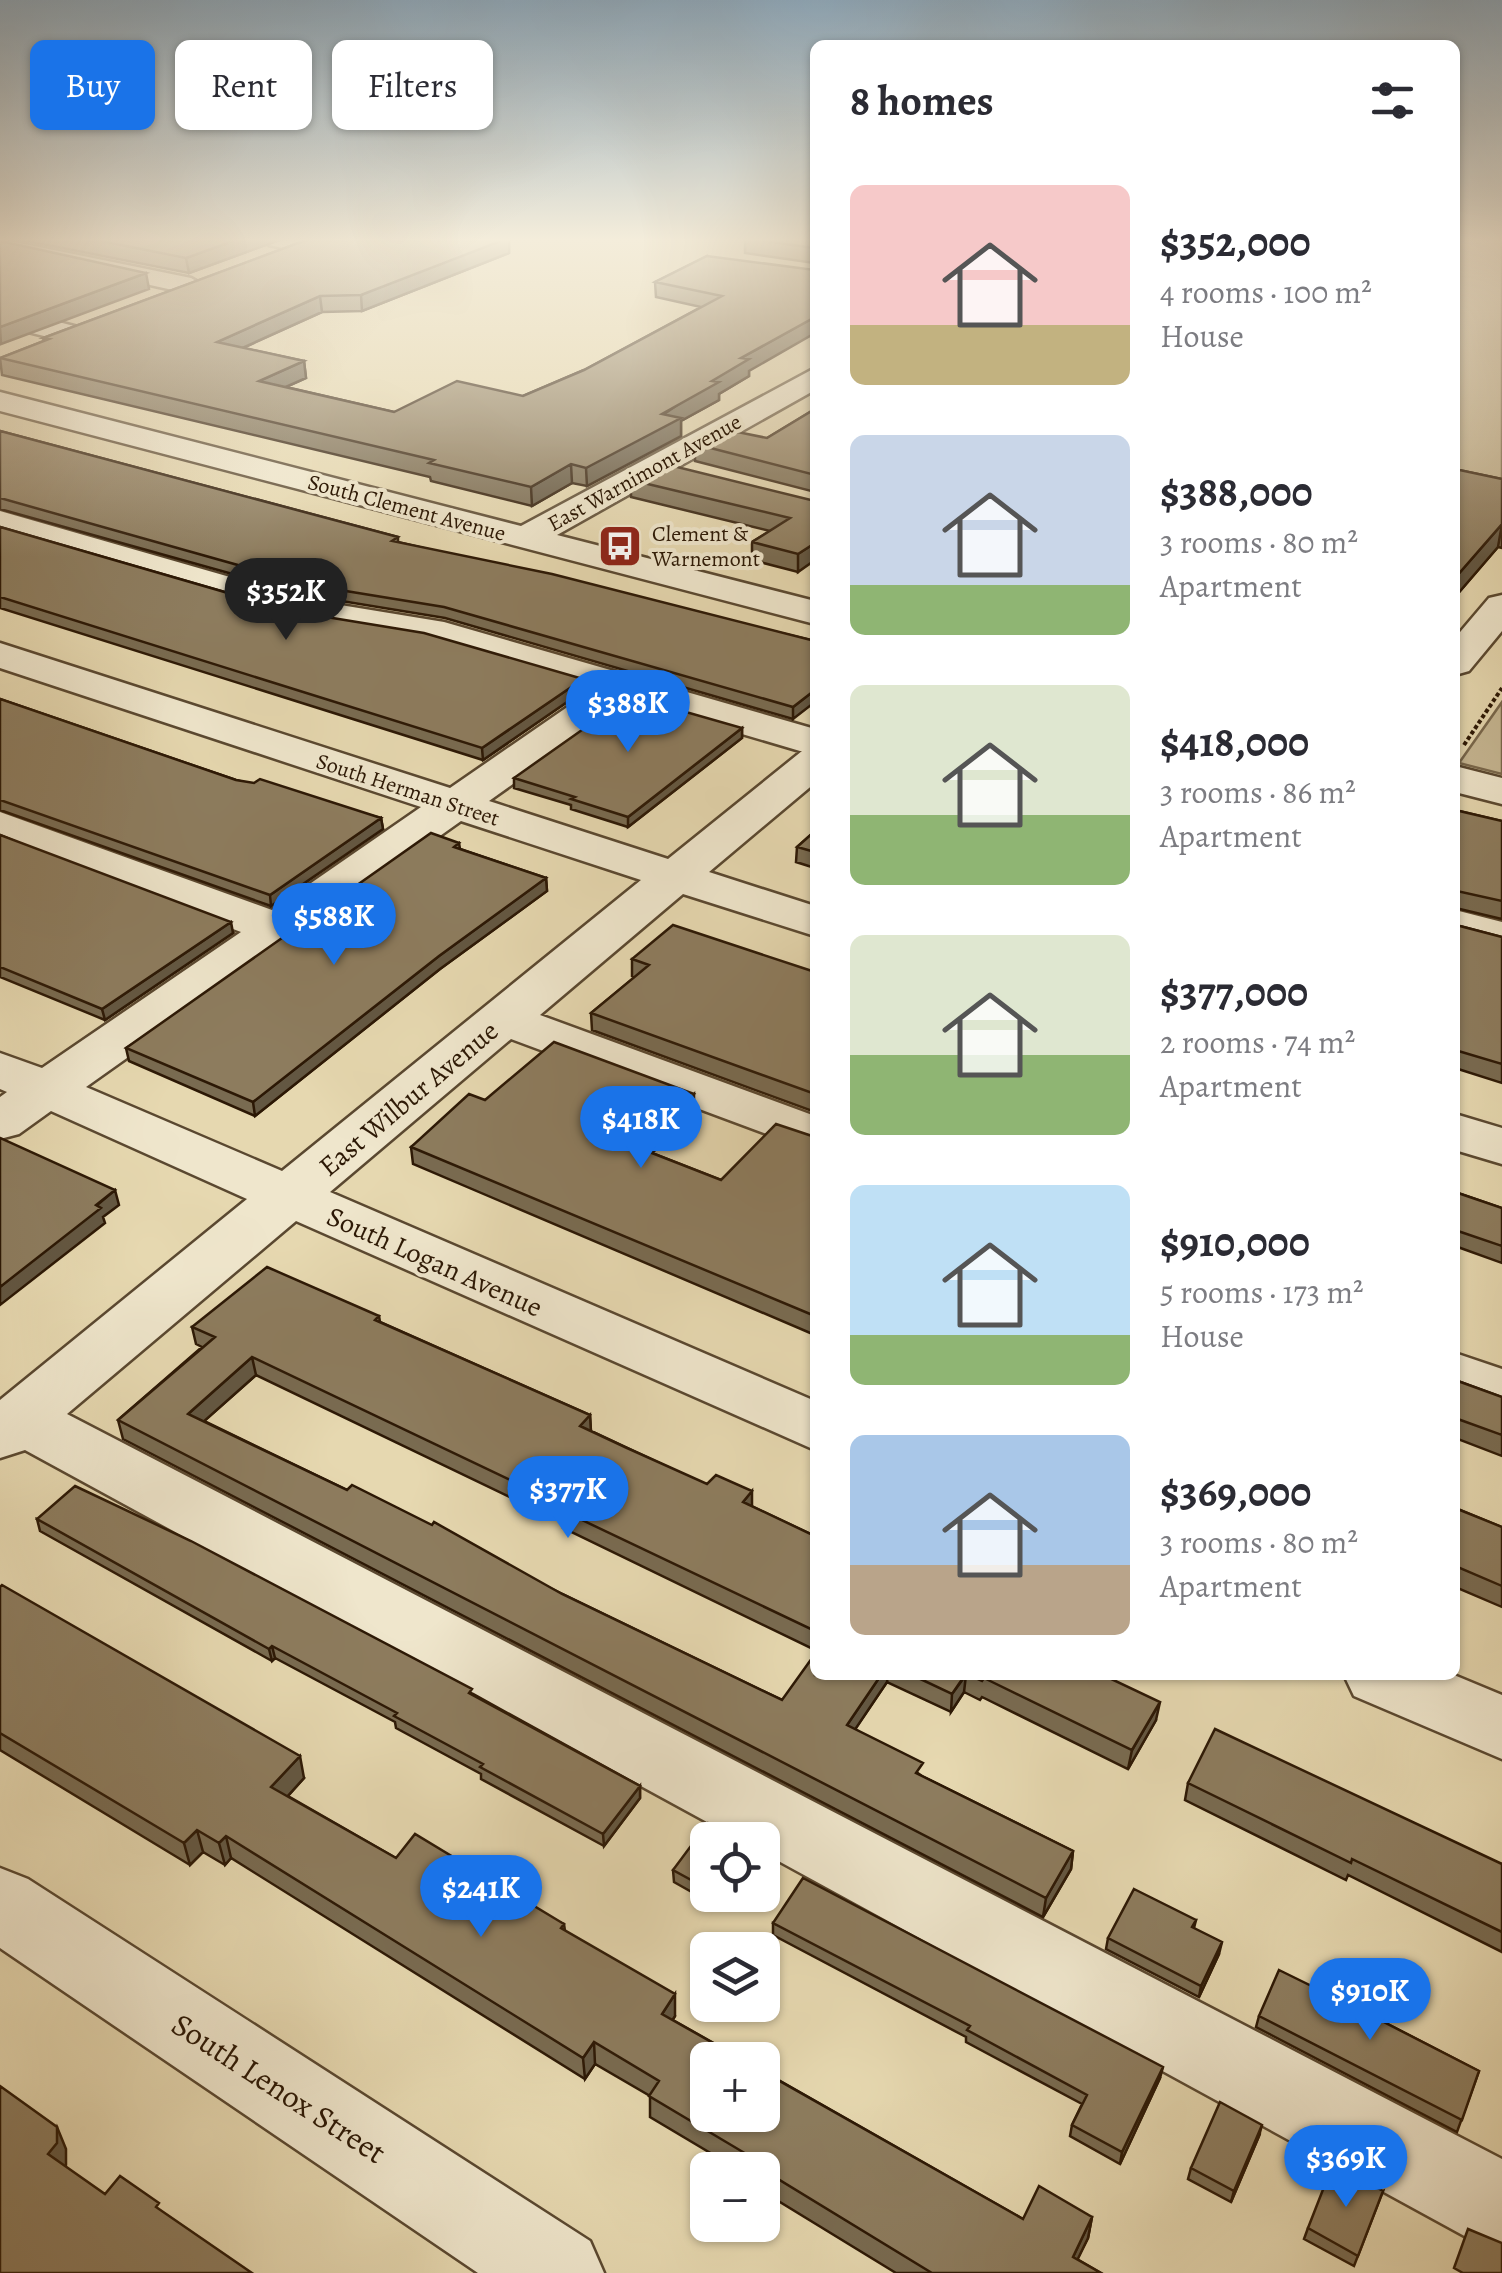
<!DOCTYPE html>
<html lang="en">
<head>
<meta charset="utf-8">
<style>
  :root { --surface:#fff; --page:#f7f7f7; --text:#2b2b33; --muted:#7c7c81; --accent:#1a73e8 }
  body { margin:0; font-family:Alegreya,serif; background:var(--page); color:var(--text); height:100vh; display:flex; flex-direction:column; font-size:38px; white-space:nowrap }
  * { box-sizing:border-box; margin:0 }
  p { font-size:32px; color:var(--muted) }
  .icon { flex:none; width:55px; height:55px; fill:none; stroke:currentColor; stroke-width:2; stroke-linecap:round; stroke-linejoin:round }
  .map { position:relative; flex:1; overflow:hidden }
  .drawer { position:absolute; left:810px; top:40px; width:650px; height:1640px; display:flex; flex-direction:column; background:var(--surface); border-radius:15px; box-shadow:0 2px 8px #0004 }
  .drawer>* { flex:none }
  .guide { position:absolute; left:30px; top:40px; width:630px; height:90px; display:flex; gap:20px }
  .controls { position:absolute; left:690px; top:1822px; display:grid; gap:20px }
  .controls a { display:grid; place-items:center; width:90px; height:90px; border-radius:15px; background:var(--surface); box-shadow:0 2px 8px #0004; font-size:50px }
  .price { position:absolute; translate:-50% -85px; padding:0 22px; border-radius:35px; background:var(--accent); color:#fff; font-size:32px; line-height:65px; filter:drop-shadow(0 2px 5px #0008) }
  .price::after { content:''; position:absolute; left:50%; top:60px; width:30px; height:22px; margin-left:-15px; background:inherit; clip-path:polygon(0 0,100% 0,50% 100%) }
  .price.active { background:#222; color:#fff }
  ul { padding:0; list-style:none }
  li { display:flex; align-items:center; gap:30px; height:250px; padding:0 40px }
  li span { display:grid; place-items:center; flex:none; width:280px; height:200px; border-radius:15px; color:#555 }
  li>.icon { margin-inline-start:auto }
  span .icon { width:120px; height:120px; fill:#fffc; stroke-width:1 }
  li b { font-size:42px }
  h2 { display:flex; justify-content:space-between; align-items:center; height:120px; padding:0 40px; font-size:42px }
  .tag { padding:0 35px; border-radius:15px; background:var(--surface); box-shadow:0 2px 8px #0004; font-size:35px; line-height:90px }
  .tag.active { background:var(--accent); color:#fff }
  .map>svg:first-child { display:block }
  .green { fill:#c6b793; stroke:#79684c; stroke-width:2.5 }
  .lines { fill:none; stroke-linecap:round; stroke-linejoin:round }
  .minor-casing { stroke:#5a4830; stroke-width:5 }
  .path { stroke:#2c1805; stroke-width:4; stroke-dasharray:4 2.5; stroke-linecap:butt }
  .minor { fill:#efe6cc; fill-rule:evenodd }
  .wall { fill:#796b51; stroke:#2c1805; stroke-width:2.5 }
  .shaded-wall { fill:#635742; stroke:#2c1805; stroke-width:2.5 }
  .building { fill:#8d7c5e; stroke:#2c1805; stroke-width:2.5 }
  .labels { text-anchor:middle; stroke-width:8; stroke-linejoin:round; paint-order:stroke }
  .far-street-label { font-size:22px; fill:#2c1805; stroke:#efe6cc }
  .far-poi-label { font-size:22px; fill:#2c1805; stroke:#efe6cc; text-anchor:start }
  .street-label { font-size:28px; fill:#2c1805; stroke:#efe6cc }
  .near-street-label { font-size:32px; fill:#2c1805; stroke:#efe6cc }
</style>
</head>
<body>
<div class="map">
<svg width="1502" height="2273" viewBox="0 0 1502 2273">
  <rect width="100%" height="100%" fill="#e6d8b0"/>
  <filter id="stains"><feTurbulence type="fractalNoise" baseFrequency=".002" numOctaves="4"/><feColorMatrix values="0 0 0 0 .2 0 0 0 0 .09 0 0 0 0 .02 0 0 0 .5 -.17"/></filter>
  <radialGradient id="worn" r=".72"><stop offset=".6" stop-color="#630" stop-opacity="0"/><stop offset="1" stop-color="#630" stop-opacity=".3"/></radialGradient>
  <!-- green -->
  <path class="green" d="M1455,239H1502V482L1455,473Z
    M1502,702V774L1459,763Z"/>
  <g class="lines">
    <!-- minor casing -->
    <g class="minor-casing">
      <path id="minor" d="M0,239L191,278L205,286L191,294L0,252Z
        M265,239H311L315,244L302,252L269,245Z
        M0,307L78,327L83,333L78,339L68,342L0,325Z
        M815,368V390L557,535L815,601V624L0,411V392L521,526Z
        M0,511L310,600L444,622L815,729V783L709,872L815,906V936L683,894L540,1015L815,1116V1152L511,1039L330,1192L815,1401V1450L296,1221L67,1414L1502,2159V2252L1470,2239L762,1852V1840H740L25,1450L0,1458V1400L247,1199L51,1111L19,1134L0,1139V1097L7,1092L0,1089V1053L42,1068L241,932L0,841V812L272,910L421,807L0,668V643L450,788L592,690L426,641L293,619L0,533ZM630,701L800,751H802L668,859L489,801ZM461,821L641,880L282,1171L86,1087Z
        M1502,595V631L1469,671L1455,675V638L1489,598Z
        M1455,766L1502,778V804L1455,792Z
        M1455,910L1502,922V952L1455,939Z
        M1455,1114L1502,1128V1164L1455,1150Z
        M1455,1353L1502,1369V1415L1455,1399Z
        M1344,1675H1454L1502,1695V1759L1354,1696Z
        M0,1868L28,1879L590,2241L604,2273H478L0,1948Z"/>
    </g>
    <!-- path -->
    <path class="path" d="M1464,745L1502,688"/>
    <!-- minor -->
    <use href="#minor" class="minor"/>
  </g>
  <!-- wall -->
  <path class="wall" d="M17,239H282L189,273Z
    M309,239H509V253L362,311L322,312L243,348L304,361L306,378L286,387L394,412L523,396L584,370L701,307L656,297L655,282L707,256L749,371V376L719,394V400L681,421V436L587,486L572,483L532,506L431,481L430,477L2,375L0,358L44,341L43,338Z
    M745,239H815V263L745,253Z
    M815,409V492L695,461V444L767,438Z
    M0,431L398,537V542L815,641L793,719L445,618L311,596L0,509Z
    M1455,463L1459,470L1502,479V548L1498,547L1455,597Z
    M631,480L815,501L798,572L752,560V542L770,531L631,497Z
    M0,527L290,611L583,691L483,760L0,608Z
    M0,699L236,780L381,818L383,829L271,906L0,810Z
    M742,728V738L628,827L571,809V805L514,788V778Z
    M1455,810L1502,821V919L1456,908V925L1502,937V1083L1455,1068Z
    M815,831V868L796,862L797,847Z
    M0,835L233,933L105,1020L0,977Z
    M459,843L460,849L546,878L547,891L440,969L255,1116L129,1061L126,1048Z
    M632,959L815,972V1112L592,1030L591,1013L635,977L632,976Z
    M485,1100L694,1111L652,1153L721,1180L815,1137V1335L413,1164L411,1147Z
    M1455,1192L1502,1208V1263L1455,1246Z
    M379,1316L380,1322L590,1415L591,1431L815,1536V1650L563,1528L562,1522L256,1375L204,1421L782,1700L815,1675H1107V1677L1156,1720L1128,1769L982,1697L980,1700L964,1692L951,1712L887,1682L855,1729L922,1776L1073,1851L1071,1869L1043,1917L123,1439L118,1420L202,1347L196,1344L192,1327Z
    M1455,1380L1502,1397V1456L1455,1438Z
    M1455,1508L1502,1527V1607L1455,1587Z
    M37,1519L473,1694L640,1786V1798L604,1846L481,1779V1774L396,1728L395,1722L275,1658L272,1661L40,1531Z
    M0,1587L304,1778L288,1796L396,1858L564,1924L565,1931L675,2016L673,2020L1023,2219L1092,2217L1088,2238L1077,2259L1101,2273H896L762,2191V2170H739L650,2117V2096L595,2064L585,2079L231,1858L225,1865L203,1852L190,1865L0,1750Z
    M1188,1783L1502,1864V1952L1348,1875L1346,1880L1185,1800Z
    M708,1840V1894L704,1899L674,1882L673,1870Z
    M1196,1920L1194,1928L1219,1954L1199,1997L1106,1949L1108,1938Z
    M773,1923L1160,2078L1120,2164L1070,2136L1072,2125L1082,2104L966,2042V2037L773,1935Z
    M1259,2016L1374,2017L1479,2071L1457,2132L1256,2027Z
    M1259,2136L1231,2202L1188,2179L1191,2168Z
    M1383,2191L1354,2266L1304,2239L1308,2228Z"/>
  <!-- shaded-wall -->
  <path class="shaded-wall" d="M239,239H282L189,273L186,258Z
    M485,239H509V253L362,311L361,295Z
    M146,273L149,289L1,344L0,327Z
    M320,296L322,312L220,358L217,342Z
    M815,317V333L749,371V376L719,394V400L681,421V436L587,486L586,468L712,381L741,358Z
    M304,361L306,378L261,398L259,381Z
    M571,464L572,483L532,506L531,487Z
    M1502,524L1498,547L1455,597V578Z
    M815,543V560L798,572V554Z
    M583,679V691L483,760L482,748Z
    M815,690V702L793,719V707Z
    M742,728V738L628,827V817Z
    M381,818L383,829L271,906L270,895Z
    M546,878L547,891L440,969L255,1116L253,1102L439,956Z
    M231,922L233,933L105,1020L102,1009Z
    M694,1094V1111L639,1166V1148Z
    M115,1190L119,1205L103,1217L105,1223L0,1305V1287Z
    M252,1357L256,1375L192,1432L188,1414Z
    M590,1415L591,1433L580,1426Z
    M752,1491V1509L743,1502Z
    M272,1646L275,1658L272,1661L269,1649Z
    M881,1675H888L887,1682L846,1743L847,1725Z
    M966,1675L964,1692L951,1712L952,1694Z
    M1160,1702L1156,1720L1128,1769L1132,1750Z
    M300,1756L304,1778L276,1809L271,1787Z
    M640,1786V1798L604,1846L603,1834Z
    M197,1830L203,1852L190,1865L184,1843Z
    M226,1836L231,1858L225,1865L219,1843Z
    M1073,1851L1071,1869L1043,1917L1046,1898Z
    M708,1882V1894L704,1899V1887Z
    M1222,1942L1219,1954L1199,1997L1201,1986Z
    M675,1994V2016L663,2035L662,2014Z
    M594,2042L595,2064L585,2079L583,2058Z
    M1163,2067L1160,2078L1120,2164L1122,2152Z
    M1262,2125L1259,2136L1231,2202L1234,2191Z
    M57,2127L66,2149V2165L56,2176L48,2154Z
    M1092,2217L1088,2238L1071,2273L1073,2257Z"/>
  <!-- building -->
  <path class="building" d="M91,239H239L186,258Z
    M309,239H506L361,295L320,296L217,342L304,361L259,381L394,412L457,381L523,396L584,370L722,296L655,282L707,256L815,270V317L741,358L749,359L712,381L719,382L662,414L681,418L586,468L571,464L531,487L429,463L434,460L0,358L49,339L43,338Z
    M749,239H815V248Z
    M0,241L146,273L0,327Z
    M815,409V475L695,444L723,429L767,438Z
    M0,431L398,537L392,541L552,574L815,641V690L793,707L444,607L309,585L0,498Z
    M661,463L815,501V543L798,554L752,542L790,518L631,480Z
    M1455,463L1459,470L1502,479V524L1455,578Z
    M0,527L290,611L424,633L583,679L482,748L0,597Z
    M630,696L742,728L628,817L571,799L575,797L514,778Z
    M0,699L236,780L254,783L260,779L381,818L270,895L0,800Z
    M1455,810L1502,821V901L1457,891L1456,925L1502,937V1064L1455,1050Z
    M815,831V852L797,847Z
    M431,833L459,843L454,847L546,878L439,956L253,1102L126,1048Z
    M0,835L231,922L102,1009L0,967Z
    M673,925L815,972V1094L591,1013L649,965L632,959Z
    M554,1042L694,1094L639,1148L721,1180L776,1124L815,1137V1316L411,1147L469,1094L485,1100Z
    M0,1138L115,1190L96,1205L101,1208L0,1287Z
    M1455,1192L1502,1208V1246L1455,1230Z
    M267,1267L379,1316L375,1320L590,1415L580,1426L627,1448L707,1484L716,1475L752,1491L743,1502L815,1536V1631L561,1510L565,1506L252,1357L188,1414L347,1490L352,1485L432,1525L434,1522L562,1594L782,1700L815,1654V1675H881L847,1725L923,1763L916,1773L1073,1851L1046,1898L118,1420L215,1337L192,1327Z
    M1455,1380L1502,1397V1435L1455,1418Z
    M75,1486L191,1541L472,1689L469,1693L640,1786L603,1834L480,1767L483,1764L394,1716L397,1713L272,1646L269,1649L37,1519Z
    M1455,1508L1502,1527V1586L1455,1566Z
    M2,1585L300,1756L271,1787L396,1858L415,1834L564,1924L561,1928L675,1994L662,2014L743,2060H708V2115H762V2071L1023,2219L1039,2186L1092,2217L1073,2257L1101,2273H932L750,2162L753,2158L649,2096L659,2081L594,2042L583,2058L226,1836L219,1843L197,1830L184,1843L0,1733V1587Z
    M912,1675H965L952,1694Z
    M969,1675H1103L1160,1702L1132,1750L984,1678L982,1681Z
    M1215,1729L1502,1864V1932L1352,1859L1351,1863L1188,1783Z
    M708,1823L739,1839L708,1840V1882L704,1887L673,1870Z
    M803,1878L1163,2067L1122,2152L1072,2125L1087,2095L967,2030L970,2026L773,1923Z
    M1134,1889L1196,1920L1192,1927L1222,1942L1201,1986L1108,1938Z
    M1279,1970L1330,1995L1334,1986L1377,2008L1374,2017L1479,2071L1462,2120L1259,2016Z
    M0,2086L57,2127V2143L48,2154L105,2194L120,2176L159,2203L156,2207L252,2273H0Z
    M1220,2102L1262,2125L1234,2191L1191,2168Z
    M1333,2164L1383,2191L1358,2256L1308,2228Z
    M1468,2229L1502,2243V2273H1463L1454,2268Z"/>
  <!-- sky -->
  <linearGradient id="sky" x2="0" y2="1"><stop stop-color="#8ea8ba"/><stop offset="0.43" stop-color="#f4eddb"/><stop offset="1" stop-color="#f4eddb" stop-opacity="0"/></linearGradient>
  <rect width="1502" height="557" fill="url(#sky)"/>
  <!-- icons -->
  <defs>
    <g id="bus-square" transform="scale(2.25)"><rect x="-9" y="-9" width="18" height="18" rx="4" fill="#8f2418" stroke="#efe6cc"/><path d="M-5-6H5V4H4V6H2V4H-2V6H-4V4H-5ZM-3.5-4V0h7V-4ZM-3.5 1.2v1.5H-2V1.2ZM2 1.2v1.5H3.5V1.2Z" fill="#fff"/></g>
  </defs>
  <g fill-rule="evenodd">
    <use href="#bus-square" x="620" y="546"/>
  </g>
  <g class="labels">
    <!-- far-street labels -->
    <g class="far-street-label">
      <text transform="translate(644 472) rotate(-29)" y="8">East Warnimont Avenue</text>
      <text transform="translate(407 507) rotate(15)" y="8">South Clement Avenue</text>
      <text transform="translate(408 789) rotate(18)" y="8">South Herman Street</text>
    </g>
    <!-- far-poi labels -->
    <g class="far-poi-label">
      <text x="652" y="541">Clement &amp;<tspan x="652" dy="25">Warnemont</tspan></text>
    </g>
    <!-- street labels -->
    <g class="street-label">
      <text transform="translate(408 1098) rotate(-40)" y="10">East Wilbur Avenue</text>
      <text transform="translate(435 1261) rotate(24)" y="10">South Logan Avenue</text>
    </g>
    <!-- near-street labels -->
    <g class="near-street-label">
      <text transform="translate(279 2088) rotate(33)" y="11">South Lenox Street</text>
    </g>
  </g>
  <rect width="100%" height="100%" filter="url(#stains)"/>
  <rect width="100%" height="100%" fill="url(#worn)"/>
</svg>
<div class="controls">
<a><svg class="icon" aria-label="locate" viewBox="0 0 24 24"><circle cx="12" cy="12" r="6"/><path d="M12 2v4M12 18v4M2 12h4M18 12h4"/></svg></a>
<a><svg class="icon" aria-label="layers" viewBox="0 0 24 24"><path d="M12 4l9 5-9 5-9-5zM3 14l9 5 9-5"/></svg></a>
<a>+</a>
<a>−</a>
</div>
<b class="price active" style="left:286px;top:643px">$352K</b>
<b class="price" style="left:628px;top:755px">$388K</b>
<b class="price" style="left:334px;top:968px">$588K</b>
<b class="price" style="left:641px;top:1171px">$418K</b>
<b class="price" style="left:568px;top:1541px">$377K</b>
<b class="price" style="left:481px;top:1940px">$241K</b>
<b class="price" style="left:1370px;top:2043px">$910K</b>
<b class="price" style="left:1346px;top:2210px">$369K</b>
<div class="guide">
<a class="tag active">Buy</a>
<a class="tag">Rent</a>
<a class="tag">Filters</a>
</div>
<section class="drawer">
<h2>8 homes<svg class="icon" aria-label="filters" viewBox="0 0 24 24"><path d="M4 7h16M4 17h16"/><circle cx="9" cy="7" r="2"/><circle cx="15" cy="17" r="2"/></svg></h2>
<ul>
<li><span style="background:linear-gradient(#f6c9c9 70%,#c2b280 0)"><svg class="icon" aria-label="home" viewBox="0 0 24 24"><path d="M3 11l9-7 9 7M6 9v11h12V9"/></svg></span><div><b>$352,000</b><p>4 rooms · 100 m²</p><p>House</p></div></li>
<li><span style="background:linear-gradient(#c9d6e8 75%,#8fb573 0)"><svg class="icon" aria-label="home" viewBox="0 0 24 24"><path d="M3 11l9-7 9 7M6 9v11h12V9"/></svg></span><div><b>$388,000</b><p>3 rooms · 80 m²</p><p>Apartment</p></div></li>
<li><span style="background:linear-gradient(#dfe7d0 65%,#8fb573 0)"><svg class="icon" aria-label="home" viewBox="0 0 24 24"><path d="M3 11l9-7 9 7M6 9v11h12V9"/></svg></span><div><b>$418,000</b><p>3 rooms · 86 m²</p><p>Apartment</p></div></li>
<li><span style="background:linear-gradient(#dfe7d0 60%,#8fb573 0)"><svg class="icon" aria-label="home" viewBox="0 0 24 24"><path d="M3 11l9-7 9 7M6 9v11h12V9"/></svg></span><div><b>$377,000</b><p>2 rooms · 74 m²</p><p>Apartment</p></div></li>
<li><span style="background:linear-gradient(#bfe0f5 75%,#8fb573 0)"><svg class="icon" aria-label="home" viewBox="0 0 24 24"><path d="M3 11l9-7 9 7M6 9v11h12V9"/></svg></span><div><b>$910,000</b><p>5 rooms · 173 m²</p><p>House</p></div></li>
<li><span style="background:linear-gradient(#a9c7e8 65%,#b9a48a 0)"><svg class="icon" aria-label="home" viewBox="0 0 24 24"><path d="M3 11l9-7 9 7M6 9v11h12V9"/></svg></span><div><b>$369,000</b><p>3 rooms · 80 m²</p><p>Apartment</p></div></li>
</ul>
</section>
</div>
</body>
</html>
